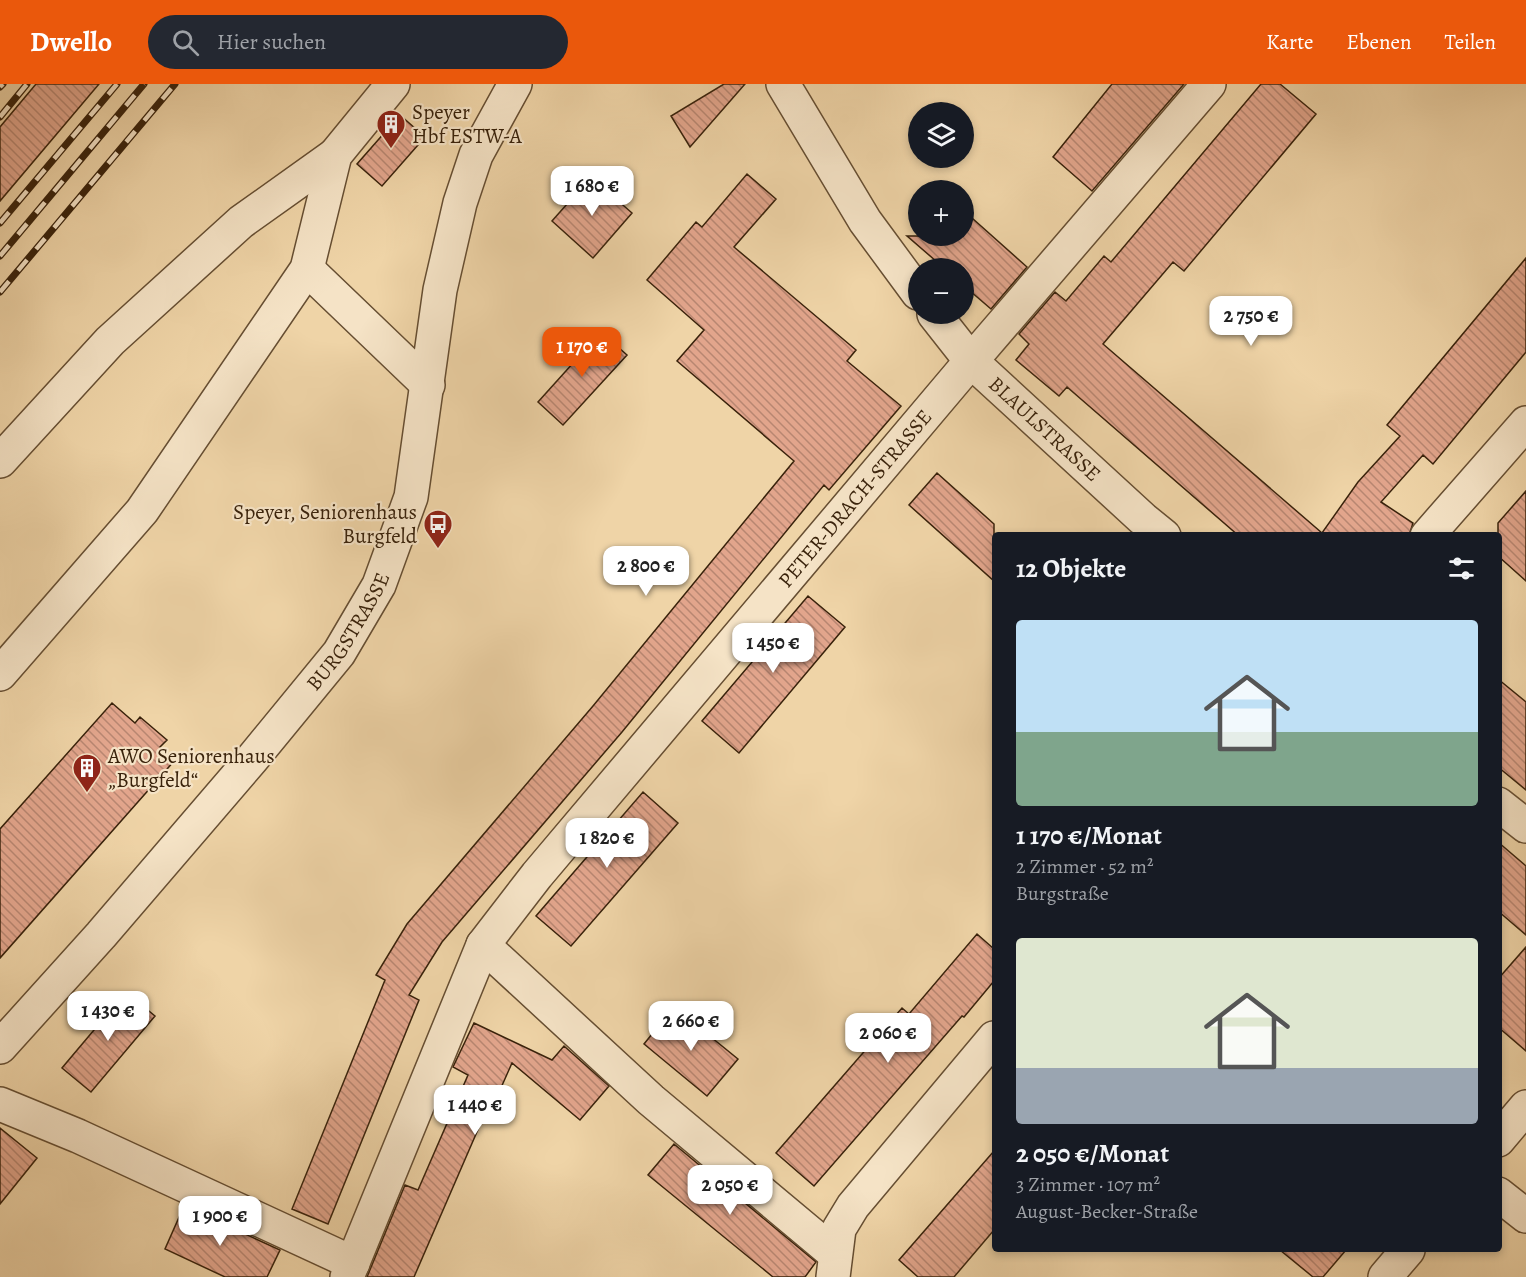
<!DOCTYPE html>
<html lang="de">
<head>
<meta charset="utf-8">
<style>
  :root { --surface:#171b24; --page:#242831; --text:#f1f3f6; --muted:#9ea1a6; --accent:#ea580c }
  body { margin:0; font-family:Alegreya,serif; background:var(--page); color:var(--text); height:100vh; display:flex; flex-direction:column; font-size:22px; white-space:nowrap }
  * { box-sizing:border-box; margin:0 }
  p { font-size:20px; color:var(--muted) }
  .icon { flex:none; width:33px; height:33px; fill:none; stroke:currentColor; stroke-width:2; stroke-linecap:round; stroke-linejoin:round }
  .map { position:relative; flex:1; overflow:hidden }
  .sheet { position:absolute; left:992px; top:448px; width:510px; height:720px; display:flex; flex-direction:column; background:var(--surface); border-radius:6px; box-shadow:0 3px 9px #0003 }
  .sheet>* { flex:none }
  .fabs { position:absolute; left:908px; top:18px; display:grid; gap:12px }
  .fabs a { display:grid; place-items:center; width:66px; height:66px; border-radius:50%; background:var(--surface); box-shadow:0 3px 9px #0003; font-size:30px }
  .price { position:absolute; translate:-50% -51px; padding:0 14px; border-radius:12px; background:#fff; color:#222; font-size:20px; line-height:39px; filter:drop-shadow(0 2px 3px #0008) }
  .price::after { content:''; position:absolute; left:50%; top:36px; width:18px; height:14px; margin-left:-9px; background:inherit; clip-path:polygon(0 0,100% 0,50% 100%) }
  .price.current { background:var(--accent); color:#fff }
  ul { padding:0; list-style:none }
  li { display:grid; align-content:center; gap:12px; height:318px; padding:0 24px }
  li span { display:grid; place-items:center; height:186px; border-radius:6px; color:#555 }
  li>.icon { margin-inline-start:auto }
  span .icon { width:108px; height:108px; fill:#fffc; stroke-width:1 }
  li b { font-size:26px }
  h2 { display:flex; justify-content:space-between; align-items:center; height:72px; padding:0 24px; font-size:26px }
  header { display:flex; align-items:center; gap:36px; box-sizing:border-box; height:84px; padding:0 30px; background:var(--accent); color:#fff }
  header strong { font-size:28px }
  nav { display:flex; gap:33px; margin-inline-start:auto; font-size:21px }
  .search { width:420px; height:54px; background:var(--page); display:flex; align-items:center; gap:15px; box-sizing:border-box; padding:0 21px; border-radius:33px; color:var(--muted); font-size:22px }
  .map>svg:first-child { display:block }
  .building { fill:url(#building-back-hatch); stroke:#39220b; stroke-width:1.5 }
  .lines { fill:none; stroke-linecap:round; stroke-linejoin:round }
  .minor-casing { stroke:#664e32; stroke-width:36 }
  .minor { stroke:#f5e3c6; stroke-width:33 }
  .rail-casing { stroke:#39220b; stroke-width:7 }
  .rail { stroke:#f5e3c6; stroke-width:4.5; stroke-dasharray:14; stroke-linecap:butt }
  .labels { text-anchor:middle; stroke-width:4.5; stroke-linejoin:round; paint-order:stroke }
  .poi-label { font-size:21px; fill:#39220b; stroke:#f5e3c6; text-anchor:start }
  .street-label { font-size:21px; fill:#39220b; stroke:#f5e3c6 }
</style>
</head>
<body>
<header>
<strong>Dwello</strong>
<div class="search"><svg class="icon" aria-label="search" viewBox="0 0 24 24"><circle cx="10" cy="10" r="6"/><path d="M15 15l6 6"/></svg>Hier suchen</div>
<nav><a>Karte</a><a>Ebenen</a><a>Teilen</a></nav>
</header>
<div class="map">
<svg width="1526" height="1193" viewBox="0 0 1526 1193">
  <defs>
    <pattern id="building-back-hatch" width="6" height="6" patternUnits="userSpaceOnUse" patternTransform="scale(1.5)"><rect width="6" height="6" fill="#e2a58c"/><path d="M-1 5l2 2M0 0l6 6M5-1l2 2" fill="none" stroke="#b88671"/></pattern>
  </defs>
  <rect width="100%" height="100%" fill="#efd4a7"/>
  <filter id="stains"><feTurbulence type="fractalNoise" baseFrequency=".00333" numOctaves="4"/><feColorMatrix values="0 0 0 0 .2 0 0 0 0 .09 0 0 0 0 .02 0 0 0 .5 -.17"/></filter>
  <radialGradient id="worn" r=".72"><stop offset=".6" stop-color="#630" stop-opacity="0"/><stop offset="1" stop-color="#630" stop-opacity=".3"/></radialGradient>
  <!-- building -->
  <path class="building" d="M36,0H99L0,117V43Z
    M724,0H745L690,63L671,32Z
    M1112,0H1184L1092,107L1053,73Z
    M1261,0H1280L1316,30L1184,187L1173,178L1103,260L1322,449L1358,398L1400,352L1387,341L1526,174V268L1433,380L1423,371L1381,418L1413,439L1409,452H1239L1067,303L1059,312L1016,276L1029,260L1019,250L1055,208L1066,217L1104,172L1111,178Z
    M400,31L425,53L382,102L357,80Z
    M747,90L776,115L734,163L856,266L847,277L901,322L829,406L824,401L622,648L442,858L409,911L419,916L328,1140L292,1125L385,896L376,891L407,840L593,622L794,377L677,277L704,246L647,196L696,138L702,143Z
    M591,93L632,129L593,174L552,137Z
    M963,126L1027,183L991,225L963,201V184H944L907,152H963Z
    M601,248L627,271L563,341L538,318Z
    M937,389L994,440V497L909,421Z
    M1526,407V497L1498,472V439Z
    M808,512L845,543L739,669L702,637Z
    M1498,595L1526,618V706L1498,683Z
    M112,619L135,639L140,633L167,656L160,663L175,676L0,874V745Z
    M643,708L678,739L571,862L536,832Z
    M1498,758L1526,782V851L1498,827Z
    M977,850L994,865V897L964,933L962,932L814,1102L776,1069L902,924L909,930Z
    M1526,863V967L1498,943V895Z
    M126,908L155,932L91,1008L62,984Z
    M674,923L738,975L707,1012L644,960Z
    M474,939L552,976L564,962L609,1002L580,1036L512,979L500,1006L496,1004L414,1193H367L405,1101L418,1106L468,991L453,983Z
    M0,1044L37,1074L0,1120Z
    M674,1060L816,1178L805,1193H773L648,1091Z
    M994,1067V1146L954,1193H918L899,1176Z
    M184,1122L280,1166L267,1193H225L165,1165Z
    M1280,1166H1346L1323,1193H1313Z"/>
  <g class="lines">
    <!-- minor casing -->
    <g class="minor-casing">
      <g id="minor">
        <path d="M783,0L865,137L918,209"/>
        <path d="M307,185L428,301"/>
        <path id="s1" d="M934,230L971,277L1143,435L1164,452"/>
        <path d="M0,377L110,257L241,138L335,71"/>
        <path d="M1427,452L1526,339"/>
        <path d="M0,590L142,427L307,185L335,71L393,0"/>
        <path d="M1498,720L1526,742"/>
        <path d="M483,861L651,1016L835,1170"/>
        <path id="s2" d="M0,963L101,851L252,675L339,569L379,501L411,413L440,206L460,119L476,71L515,0"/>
        <path d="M0,1020L78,1052L353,1179"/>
        <path d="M1498,1056L1526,1023"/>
        <path d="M1498,1110L1526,1132"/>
        <path id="s3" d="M347,1193L483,861L537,791L971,277L1209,0"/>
        <path d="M833,1193L839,1145L853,1122L994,954"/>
        <path d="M1385,1193L1408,1166"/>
      </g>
    </g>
    <!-- minor -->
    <use href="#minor" class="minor"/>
    <!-- rail casing -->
    <g class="rail-casing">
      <path id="rail" d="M0,3L3,0
        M0,33L27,0
        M0,139L117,0
        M0,172L144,0
        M0,208L175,0"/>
    </g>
    <!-- rail -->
    <use href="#rail" class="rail"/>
  </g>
  <!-- icons -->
  <defs>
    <g id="building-pin" transform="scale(1.5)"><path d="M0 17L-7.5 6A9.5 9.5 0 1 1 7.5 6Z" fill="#8f2418" stroke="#f5e3c6"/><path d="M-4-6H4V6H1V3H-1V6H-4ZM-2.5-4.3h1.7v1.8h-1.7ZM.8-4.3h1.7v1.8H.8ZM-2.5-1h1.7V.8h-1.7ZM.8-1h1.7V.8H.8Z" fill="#fff"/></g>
    <g id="bus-pin" transform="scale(1.5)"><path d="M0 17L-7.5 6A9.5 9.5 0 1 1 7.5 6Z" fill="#8f2418" stroke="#f5e3c6"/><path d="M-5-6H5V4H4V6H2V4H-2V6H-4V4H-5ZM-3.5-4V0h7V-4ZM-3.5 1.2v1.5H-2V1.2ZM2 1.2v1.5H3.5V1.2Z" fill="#fff"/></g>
  </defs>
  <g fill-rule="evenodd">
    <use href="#building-pin" x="391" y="40"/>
    <use href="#bus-pin" x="438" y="440"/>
    <use href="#building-pin" x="87" y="684"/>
  </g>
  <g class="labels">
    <!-- poi labels -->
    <g class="poi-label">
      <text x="412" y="35">Speyer<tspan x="412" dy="24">Hbf ESTW-A</tspan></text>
      <text x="417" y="435" text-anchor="end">Speyer, Seniorenhaus<tspan x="417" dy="24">Burgfeld</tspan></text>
      <text x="108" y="679">AWO Seniorenhaus<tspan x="108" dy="24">„Burgfeld“</tspan></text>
    </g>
    <!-- street labels -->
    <g class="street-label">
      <text dy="7" stroke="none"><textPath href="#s1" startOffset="160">BLAULSTRASSE</textPath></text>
      <text dy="7" stroke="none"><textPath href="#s3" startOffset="940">PETER-DRACH-STRASSE</textPath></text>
      <text dy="7" stroke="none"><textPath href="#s2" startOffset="543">BURGSTRASSE</textPath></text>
    </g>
  </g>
  <rect width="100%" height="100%" filter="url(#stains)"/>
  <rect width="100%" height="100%" fill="url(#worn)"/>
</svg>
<div class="fabs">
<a><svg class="icon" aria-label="layers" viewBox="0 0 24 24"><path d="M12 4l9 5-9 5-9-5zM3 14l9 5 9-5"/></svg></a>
<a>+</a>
<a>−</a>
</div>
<b class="price" style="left:592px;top:133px">1 680 €</b>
<b class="price" style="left:1251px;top:263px">2 750 €</b>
<b class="price current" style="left:582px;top:294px">1 170 €</b>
<b class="price" style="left:646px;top:513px">2 800 €</b>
<b class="price" style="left:773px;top:590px">1 450 €</b>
<b class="price" style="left:607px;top:785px">1 820 €</b>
<b class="price" style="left:108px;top:958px">1 430 €</b>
<b class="price" style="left:691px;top:968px">2 660 €</b>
<b class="price" style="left:888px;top:980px">2 060 €</b>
<b class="price" style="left:475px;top:1052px">1 440 €</b>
<b class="price" style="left:730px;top:1132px">2 050 €</b>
<b class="price" style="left:220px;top:1163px">1 900 €</b>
<section class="sheet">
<h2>12 Objekte<svg class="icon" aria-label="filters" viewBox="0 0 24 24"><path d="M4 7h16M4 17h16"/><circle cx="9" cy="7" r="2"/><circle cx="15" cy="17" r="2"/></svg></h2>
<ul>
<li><span style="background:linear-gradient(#bfe0f5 60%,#7fa58c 0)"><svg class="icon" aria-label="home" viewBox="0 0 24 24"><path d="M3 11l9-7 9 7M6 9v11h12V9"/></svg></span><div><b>1 170 €/Monat</b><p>2 Zimmer · 52 m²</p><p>Burgstraße</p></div></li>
<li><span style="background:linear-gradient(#dfe7d0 70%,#9aa5b1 0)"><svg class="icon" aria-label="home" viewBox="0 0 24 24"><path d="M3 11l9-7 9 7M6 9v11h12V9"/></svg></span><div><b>2 050 €/Monat</b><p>3 Zimmer · 107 m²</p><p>August-Becker-Straße</p></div></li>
</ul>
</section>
</div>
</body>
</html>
